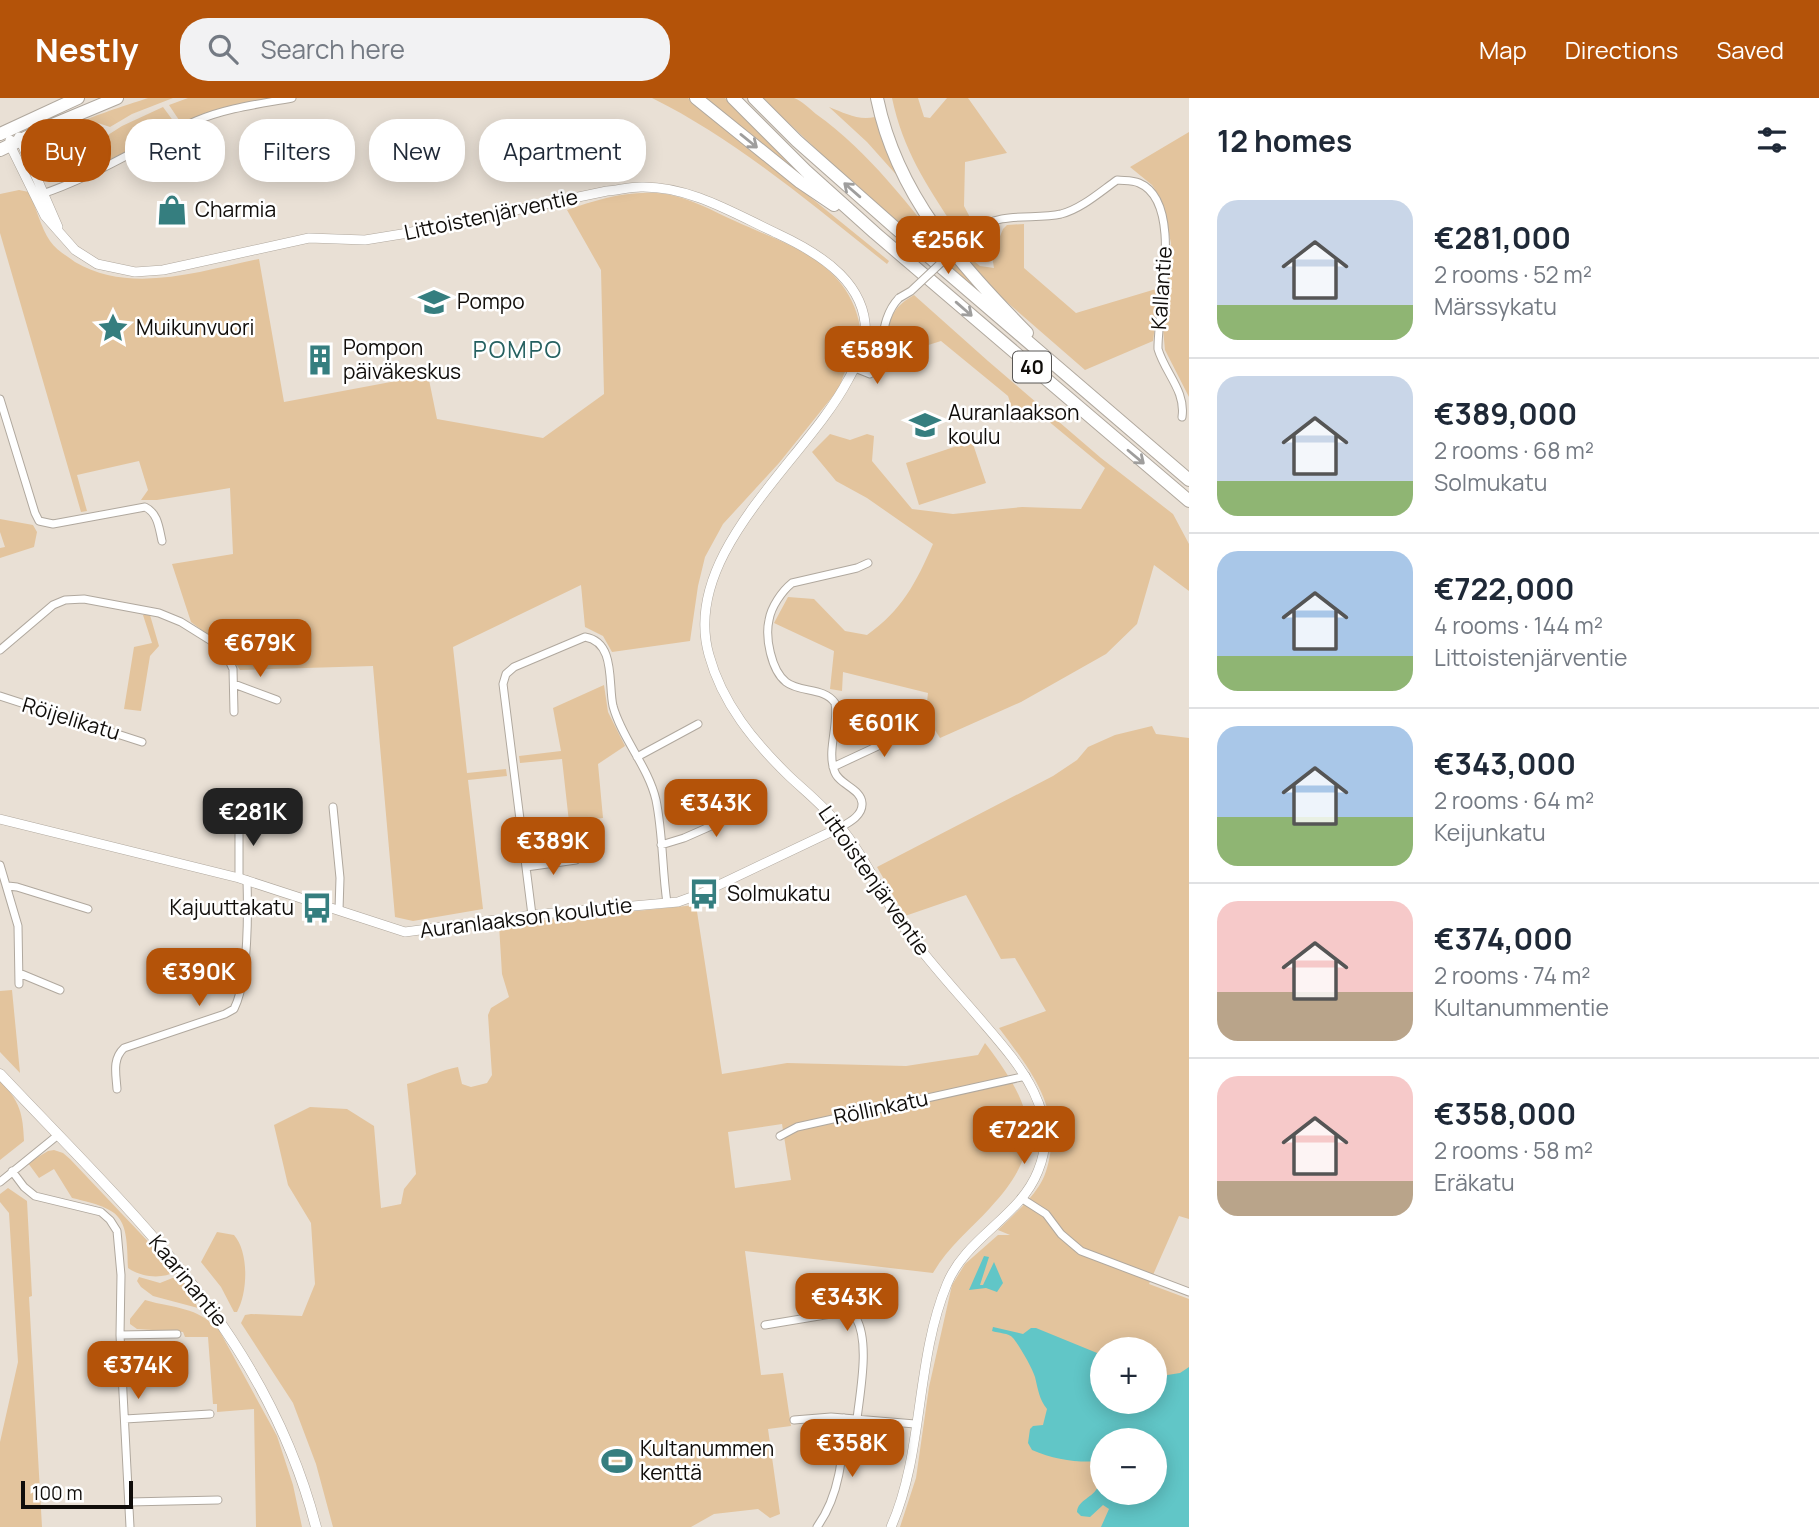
<!DOCTYPE html>
<html lang="en">
<head>
<meta charset="utf-8">
<style>
  :root { --surface:#fff; --page:#f2f2f3; --text:#1f2937; --muted:#747a83; --line:#e0e1e3; --accent:#b45309 }
  body { margin:0; font-family:Manrope,sans-serif; background:var(--page); color:var(--text); height:100vh; display:flex; flex-direction:column; font-size:26px; white-space:nowrap }
  * { box-sizing:border-box; margin:0 }
  p { font-size:23px; color:var(--muted) }
  .icon { flex:none; width:38px; height:38px; fill:none; stroke:currentColor; stroke-width:2; stroke-linecap:round; stroke-linejoin:round }
  .map { position:relative; flex:1; overflow:hidden }
  .drawer { display:flex; flex-direction:column; background:var(--surface); width:630px }
  .drawer>* { flex:none }
  .hud { position:absolute; left:21px; top:21px; width:665px; height:63px; display:flex; gap:14px }
  .controls { position:absolute; left:1090px; top:1239px; display:grid; gap:14px }
  .controls a { display:grid; place-items:center; width:77px; height:77px; border-radius:50%; background:var(--surface); box-shadow:0 4px 18px #0003; font-size:35px }
  .scale { position:absolute; left:21px; bottom:18px; width:112px; box-sizing:border-box; padding-left:7px; border:4px solid #100d0a; border-top:0; font-size:19px; line-height:24px; white-space:nowrap; color:#100d0a; -webkit-text-stroke:5px #fff; paint-order:stroke }
  .price { position:absolute; translate:-50% -60px; padding:0 16px; border-radius:14px; background:var(--accent); color:#fff; font-size:23px; line-height:46px; filter:drop-shadow(0 2px 4px #0008) }
  .price::after { content:''; position:absolute; left:50%; top:42px; width:21px; height:16px; margin-left:-10px; background:inherit; clip-path:polygon(0 0,100% 0,50% 100%) }
  .price.on { background:#222; color:#fff }
  ul { padding:0; list-style:none }
  li { display:flex; align-items:center; gap:21px; height:175px; padding:0 28px }
  li+li { border-top:2px solid var(--line) }
  li span { display:grid; place-items:center; flex:none; width:196px; height:140px; border-radius:21px; color:#555 }
  li>.icon { margin-inline-start:auto }
  span .icon { width:84px; height:84px; fill:#fffc; stroke-width:1 }
  li b { font-size:30px }
  h2 { display:flex; justify-content:space-between; align-items:center; height:84px; padding:0 28px; font-size:30px }
  .chip { padding:0 24px; border-radius:28px; background:var(--surface); box-shadow:0 4px 18px #0003; font-size:24px; line-height:63px }
  .chip.on { background:var(--accent); color:#fff }
  header { display:flex; align-items:center; gap:42px; box-sizing:border-box; height:98px; padding:0 35px; background:var(--accent); color:#fff }
  header strong { font-size:33px }
  nav { display:flex; gap:38px; margin-inline-start:auto; font-size:24px }
  .search { width:490px; height:63px; background:var(--page); display:flex; align-items:center; gap:18px; box-sizing:border-box; padding:0 24px; border-radius:28px; color:var(--muted); font-size:26px }
  main { display:flex; flex:1; min-height:0 }
  .map>svg:first-child { display:block }
  .green { fill:#e3c49d; fill-rule:evenodd }
  .water { fill:#61c6c7 }
  .lines { fill:none; stroke-linecap:round; stroke-linejoin:round }
  .minor-casing { stroke:#b0a89e; stroke-width:9 }
  .tertiary-casing { stroke:#b0a89e; stroke-width:10 }
  .secondary-casing { stroke:#b0a89e; stroke-width:11 }
  .trunk-casing { stroke:#b0a89e; stroke-width:14 }
  .minor { stroke:#fff; stroke-width:7 }
  .tertiary { stroke:#fff; stroke-width:9 }
  .secondary { stroke:#fff; stroke-width:10 }
  .trunk { stroke:#fff; stroke-width:12 }
  .minor-bridge-casing { stroke:#b0a89e; stroke-width:9; stroke-linecap:butt }
  .minor-bridge { stroke:#fff; stroke-width:7 }
  .oneway { stroke:#9f9e9d }
  .labels { text-anchor:middle; stroke-width:5; stroke-linejoin:round; paint-order:stroke }
  .shield { fill:#fff; stroke:#585654; stroke-width:2 }
  .shield-label { font-size:19px; font-weight:bold; fill:#100d0a }
  .poi-label { font-size:21px; fill:#100d0a; stroke:#fff; text-anchor:start }
  .street-label { font-size:21px; fill:#100d0a; stroke:#fff }
  .neighbourhood-label { font-size:23px; letter-spacing:2px; fill:#256060; stroke:#fff }
</style>
</head>
<body>
<header>
<strong>Nestly</strong>
<div class="search"><svg class="icon" aria-label="search" viewBox="0 0 24 24"><circle cx="10" cy="10" r="6"/><path d="M15 15l6 6"/></svg>Search here</div>
<nav><a>Map</a><a>Directions</a><a>Saved</a></nav>
</header>
<main>
<div class="map">
<svg width="1189" height="1429" viewBox="0 0 1189 1429">
  <rect width="100%" height="100%" fill="#e9e0d5"/>
  <!-- green -->
  <path class="green" d="M148,0H173L132,16L110,29L98,25L37,51C48,31 124,8 148,0Z
    M188,0H271L205,15L181,25L169,7Z
    M652,0H688L889,163L887,166C812,107 737,42 652,0Z
    M702,0H725L805,80Z
    M762,0C771,0 786,0 794,0C802,3 810,11 816,16C888,67 933,146 994,207L848,81Z
    M892,0H918L924,19L930,20L947,0H968L1007,55L965,64L964,108L973,125L962,133L954,129C926,86 903,52 892,0Z
    M163,9L177,28L101,66L59,79L58,69L122,28Z
    M829,9C845,15 858,23 875,19L901,82L867,44Z
    M98,31L101,33V36L57,63L42,58L46,51Z
    M1189,34V299L1165,252L1163,231L1171,145L1161,101L1152,87L1130,69Z
    M19,92L29,94C36,109 41,130 50,143C56,152 67,158 75,164C131,197 200,173 259,161L284,304L428,277L437,321L543,340L604,296L601,172L567,112C598,101 632,91 666,96C690,100 713,113 735,123C769,139 812,152 837,181C849,194 857,211 860,229C865,258 843,265 841,288L779,365L723,426L705,459L698,488L690,543L612,554L603,538L585,529L581,487L453,549L467,675L506,671L507,678L468,682L483,811L413,823L395,819L373,568L240,572L224,549L191,524L172,466L233,456L230,390L157,402H141L148,392L139,363L77,377L87,413L81,414L0,135V96Z
    M1024,126V170L1076,215L1156,191V219L1153,243L1085,272L1000,198L958,157L963,154L980,168L994,170L992,158L1003,131L1007,127Z
    M914,197L988,263L1101,360L1173,416L1189,446V493L1154,467L1137,526L1106,556L1021,604L940,640L933,629L929,630L925,621L928,595L843,574L842,593L830,591L834,553L774,525L788,499L814,501L845,533L867,537C902,512 916,485 933,446L867,400L836,383L812,354L830,336L850,342L867,336L874,338L872,363L912,411L953,416L1022,409L1081,411L1105,370L1047,322L1015,319L1008,298L941,243L919,250L886,239C891,216 894,209 914,197Z
    M972,343L986,385L919,407L906,365Z
    M0,421L33,427L37,434L34,449L0,460V450L5,449L0,434Z
    M143,517H150L159,548L150,558L141,613L124,611L134,549L152,545Z
    M604,587L608,614L625,648L598,666L603,720L569,724L562,661L520,665L519,658L561,653L553,610Z
    M1152,628L1156,636L1189,640V1121L1179,1118L1149,1186L1189,1201V1429H900L916,1380L929,1289L952,1187L965,1166L998,1137H1010L998,1132C1012,1118 1028,1105 1039,1088C1045,1079 1048,1068 1050,1057C1059,1006 1028,969 999,930L1046,913L1015,860L1001,861L966,797L905,818L877,769L1053,678L1077,662L1088,649L1115,637ZM1102,1251H1155V1304H1102ZM1102,1342H1155V1395H1102Z
    M696,807L722,976L787,965L906,968L978,957L985,945C1033,1008 1049,1047 990,1110C970,1132 948,1149 933,1175L745,1153L761,1277L783,1275L791,1328L768,1331L780,1416L770,1420L758,1411L714,1416L691,1429H333L316,1366L293,1305L241,1225L245,1217L251,1216L302,1218L315,1186L311,1125L288,1087L274,1027L310,1009L347,1011L374,1028L381,1110L401,1106L404,1091L416,1076L407,986C425,981 440,972 458,969L462,986L471,989L487,985L492,977L488,917L491,910L509,899L502,876L499,827ZM782,1026L791,1082L735,1090L728,1034Z
    M12,892L20,975L0,954V893Z
    M0,983C20,1003 23,1016 24,1043L0,1062Z
    M54,1052L63,1055L70,1061L176,1173C162,1182 141,1179 128,1170C127,1117 123,1112 72,1100L54,1071L39,1080L28,1065L48,1053Z
    M8,1090L27,1103L32,1198L29,1199L42,1429H0V1344L18,1264L9,1115L0,1104V1096Z
    M217,1134L234,1137C249,1154 248,1194 237,1214H234L221,1189L201,1164Z
    M180,1177L198,1210L153,1198L141,1189L137,1183L139,1179L160,1185Z
    M145,1202C176,1211 196,1208 219,1232L277,1338L293,1387L302,1429H256L254,1311L217,1314V1306H213L208,1239H185L183,1234L137,1231L130,1226V1221Z"/>
  <!-- water -->
  <path class="water" d="M984,1158L989,1159L980,1187H983L994,1164L1003,1185L997,1194L986,1190L969,1192Z
    M993,1229L1023,1236L1031,1230H1036L1102,1257V1304H1155V1279L1180,1275L1189,1269V1429H1101L1109,1411L1103,1407L1090,1419L1081,1418L1077,1414C1078,1401 1094,1400 1098,1388L1092,1376L1093,1372H1102V1395H1155V1342H1102V1363C1078,1365 1055,1362 1032,1352L1028,1345L1030,1331L1033,1328L1043,1327L1047,1311C1039,1301 1038,1291 1035,1279C1032,1269 1019,1247 1013,1240C1009,1235 998,1235 992,1233Z"/>
  <g class="lines">
    <!-- minor casing -->
    <g class="minor-casing">
      <path id="minor" d="M39,97C95,79 143,46 196,23C226,10 260,6 292,0
        M976,132C1000,113 1034,122 1061,116C1081,111 1100,94 1117,82C1124,83 1132,82 1139,85C1185,104 1157,213 1158,251C1165,275 1186,293 1182,319
        M855,270L870,276L874,273C885,249 879,221 899,200
        M0,301L35,415L39,423L53,426L145,409C158,415 159,430 162,443
        M0,552L53,507L65,502L84,501L159,515L181,524L213,544L226,556L233,571L234,614
        M234,586L277,602
        M0,598L142,644
        M637,659L698,626
        M833,669L923,627
        M333,709L340,780L339,812
        M239,719V780
        M841,729C850,724 863,717 862,705C861,690 838,687 834,672C827,651 839,627 835,605C824,589 800,595 786,584C771,572 765,539 769,522C771,509 782,493 792,485L857,470L868,465
        M661,747L684,740L761,706
        M0,767L18,828L19,886
        M526,769L576,762
        M8,788L17,789L88,811
        M532,817L503,586L506,576L514,569L585,539C616,544 608,586 613,608C622,641 648,668 656,702C663,736 662,771 667,805
        M19,875L60,892
        M117,991C116,976 112,961 124,950L225,916L234,911C249,881 248,816 247,782
        M780,1038L797,1029L1026,978
        M12,1073L24,1089L35,1098L101,1114L110,1122L117,1133L121,1177L120,1237L130,1429
        M0,1084L58,1037
        M1021,1100L1046,1116L1061,1136L1081,1153L1189,1194
        M765,1227L843,1214L856,1220C870,1244 860,1294 857,1321
        M120,1237L177,1236
        M125,1321L210,1316
        M794,1322L831,1319L915,1326
        M129,1404L218,1402
        M817,1429C840,1397 843,1358 844,1320"/>
    </g>
    <!-- tertiary casing -->
    <g class="tertiary-casing">
      <path id="tertiary" d="M19,39L58,129
        M10,42V47L45,118L75,152L97,166L135,174L163,172L309,140L365,142L402,136L607,93C618,92 630,89 641,89C690,88 735,116 778,136C821,156 871,187 865,242C863,256 855,269 848,282C806,362 680,455 709,557C722,605 754,644 789,678C806,694 824,708 838,726C866,759 882,800 908,835C930,865 956,893 980,921C1016,963 1063,1013 1038,1073C1020,1119 966,1139 947,1186C915,1263 924,1355 891,1429
        M0,721L239,780L405,834L532,817L678,804L700,796L841,729"/>
    </g>
    <!-- secondary casing -->
    <g class="secondary-casing">
      <path id="secondary" d="M0,976C132,1116 266,1235 316,1429"/>
    </g>
    <!-- trunk casing -->
    <g class="trunk-casing">
      <path id="trunk" d="M696,0L800,84L834,107
        M733,0L806,73L875,135L1189,403
        M754,0L797,43L892,127L1189,382
        M877,0C897,98 960,166 1027,235
        M0,36L78,0
        M0,52L50,28L117,0"/>
    </g>
    <!-- minor -->
    <use href="#minor" class="minor"/>
    <!-- tertiary -->
    <use href="#tertiary" class="tertiary"/>
    <!-- secondary -->
    <use href="#secondary" class="secondary"/>
    <!-- trunk -->
    <use href="#trunk" class="trunk"/>
    <!-- minor-bridge casing -->
    <g class="minor-bridge-casing">
      <path id="minor-bridge" d="M899,200L911,193L976,132"/>
    </g>
    <!-- minor-bridge -->
    <use href="#minor-bridge" class="minor-bridge"/>
  </g>
  <!-- one-way arrows -->
  <defs><path id="oneway-shaft" d="M-6 0H5M1.5-3L5.5 0L1.5 3" fill="none" stroke-width="1.6" stroke-linecap="round" stroke-linejoin="round" transform="scale(1.75)"/></defs>
  <g class="oneway">
    <use href="#oneway-shaft" transform="translate(749 43) rotate(39)"/>
    <use href="#oneway-shaft" transform="translate(852 92) rotate(-139)"/>
    <use href="#oneway-shaft" transform="translate(964 211) rotate(41)"/>
    <use href="#oneway-shaft" transform="translate(1136 359) rotate(40)"/>
  </g>
  <!-- icons -->
  <defs>
    <g id="shop-bare" transform="scale(2.415)"><path d="M-5-2.5h2.3a2.7 3.5 0 0 1 5.4 0H5L5.5 6h-11ZM-1.5-2.5h3a1.5 2.3 0 0 0-3 0Z" fill="#357e7f" stroke="#fff" stroke-width="2.5" paint-order="stroke"/></g>
    <g id="school-bare" transform="scale(2.415)"><path d="M0-5L7-2L0 1L-7-2ZM-4 1L0 2.5L4 1V4Q0 6-4 4Z" fill="#357e7f" stroke="#fff" stroke-width="2.5" paint-order="stroke"/></g>
    <g id="sight-bare" transform="scale(2.415)"><path d="M0-6L1.8-2.2L6-1.7L2.9 1.2L3.7 5.4L0 3.3L-3.7 5.4L-2.9 1.2L-6-1.7L-1.8-2.2Z" fill="#357e7f" stroke="#fff" stroke-width="2.5" paint-order="stroke"/></g>
    <g id="building-bare" transform="scale(2.415)"><path d="M-4-6H4V6H1V3H-1V6H-4ZM-2.5-4.3h1.7v1.8h-1.7ZM.8-4.3h1.7v1.8H.8ZM-2.5-1h1.7V.8h-1.7ZM.8-1h1.7V.8H.8Z" fill="#357e7f" stroke="#fff" stroke-width="2.5" paint-order="stroke"/></g>
    <g id="bus-bare" transform="scale(2.415)"><path d="M-5-6H5V4H4V6H2V4H-2V6H-4V4H-5ZM-3.5-4V0h7V-4ZM-3.5 1.2v1.5H-2V1.2ZM2 1.2v1.5H3.5V1.2Z" fill="#357e7f" stroke="#fff" stroke-width="2.5" paint-order="stroke"/></g>
    <g id="stadium-bare" transform="scale(2.415)"><path d="M0-5a6.5 5 0 1 0 0 10a6.5 5 0 1 0 0-10ZM-3.5-1.8h7v3.6h-7Z" fill="#357e7f" stroke="#fff" stroke-width="2.5" paint-order="stroke"/></g>
  </defs>
  <g fill-rule="evenodd">
    <use href="#shop-bare" x="172" y="112"/>
    <use href="#school-bare" x="434" y="204"/>
    <use href="#sight-bare" x="113" y="230"/>
    <use href="#building-bare" x="320" y="262"/>
    <use href="#school-bare" x="925" y="327"/>
    <use href="#bus-bare" x="704" y="796"/>
    <use href="#bus-bare" x="317" y="810"/>
    <use href="#stadium-bare" x="617" y="1363"/>
  </g>
  <g class="labels">
    <!-- shield labels -->
    <rect class="shield" x="1013" y="253.5" width="38" height="31" rx="5"/>
    <g class="shield-label">
      <text x="1032" y="276">40</text>
    </g>
    <!-- poi labels -->
    <g class="poi-label">
      <text x="195" y="119">Charmia</text>
      <text x="457" y="211">Pompo</text>
      <text x="136" y="237">Muikunvuori</text>
      <text x="343" y="257">Pompon<tspan x="343" dy="24">päiväkeskus</tspan></text>
      <text x="948" y="322">Auranlaakson<tspan x="948" dy="24">koulu</tspan></text>
      <text x="727" y="803">Solmukatu</text>
      <text x="294" y="817" text-anchor="end">Kajuuttakatu</text>
      <text x="640" y="1358">Kultanummen<tspan x="640" dy="24">kenttä</tspan></text>
    </g>
    <!-- street labels -->
    <g class="street-label">
      <text transform="translate(491 117) rotate(-12)" y="7">Littoistenjärventie</text>
      <text transform="translate(1162 190) rotate(-86)" y="7">Kallantie</text>
      <text transform="translate(71 621) rotate(17)" y="7">Röijelikatu</text>
      <text transform="translate(874 783) rotate(55)" y="7">Littoistenjärventie</text>
      <text transform="translate(526 820) rotate(-7)" y="7">Auranlaakson koulutie</text>
      <text transform="translate(881 1010) rotate(-12)" y="7">Röllinkatu</text>
      <text transform="translate(188 1183) rotate(51)" y="7">Kaarinantie</text>
    </g>
    <!-- neighbourhood labels -->
    <g class="neighbourhood-label">
      <text x="518" y="260">POMPO</text>
    </g>
  </g>
</svg>
<div class="controls">
<a>+</a>
<a>−</a>
</div>
<div class="scale">100 m</div>
<b class="price" style="left:948px;top:178px">€256K</b>
<b class="price" style="left:877px;top:288px">€589K</b>
<b class="price" style="left:260px;top:581px">€679K</b>
<b class="price" style="left:884px;top:661px">€601K</b>
<b class="price" style="left:716px;top:741px">€343K</b>
<b class="price on" style="left:253px;top:750px">€281K</b>
<b class="price" style="left:553px;top:779px">€389K</b>
<b class="price" style="left:199px;top:910px">€390K</b>
<b class="price" style="left:1024px;top:1068px">€722K</b>
<b class="price" style="left:847px;top:1235px">€343K</b>
<b class="price" style="left:138px;top:1303px">€374K</b>
<b class="price" style="left:852px;top:1381px">€358K</b>
<div class="hud">
<a class="chip on">Buy</a>
<a class="chip">Rent</a>
<a class="chip">Filters</a>
<a class="chip">New</a>
<a class="chip">Apartment</a>
</div>
</div>
<section class="drawer">
<h2>12 homes<svg class="icon" aria-label="filters" viewBox="0 0 24 24"><path d="M4 7h16M4 17h16"/><circle cx="9" cy="7" r="2"/><circle cx="15" cy="17" r="2"/></svg></h2>
<ul>
<li><span style="background:linear-gradient(#c9d6e8 75%,#8fb573 0)"><svg class="icon" aria-label="home" viewBox="0 0 24 24"><path d="M3 11l9-7 9 7M6 9v11h12V9"/></svg></span><div><b>€281,000</b><p>2 rooms · 52 m²</p><p>Märssykatu</p></div></li>
<li><span style="background:linear-gradient(#c9d6e8 75%,#8fb573 0)"><svg class="icon" aria-label="home" viewBox="0 0 24 24"><path d="M3 11l9-7 9 7M6 9v11h12V9"/></svg></span><div><b>€389,000</b><p>2 rooms · 68 m²</p><p>Solmukatu</p></div></li>
<li><span style="background:linear-gradient(#a9c7e8 75%,#8fb573 0)"><svg class="icon" aria-label="home" viewBox="0 0 24 24"><path d="M3 11l9-7 9 7M6 9v11h12V9"/></svg></span><div><b>€722,000</b><p>4 rooms · 144 m²</p><p>Littoistenjärventie</p></div></li>
<li><span style="background:linear-gradient(#a9c7e8 65%,#8fb573 0)"><svg class="icon" aria-label="home" viewBox="0 0 24 24"><path d="M3 11l9-7 9 7M6 9v11h12V9"/></svg></span><div><b>€343,000</b><p>2 rooms · 64 m²</p><p>Keijunkatu</p></div></li>
<li><span style="background:linear-gradient(#f6c9c9 65%,#b9a48a 0)"><svg class="icon" aria-label="home" viewBox="0 0 24 24"><path d="M3 11l9-7 9 7M6 9v11h12V9"/></svg></span><div><b>€374,000</b><p>2 rooms · 74 m²</p><p>Kultanummentie</p></div></li>
<li><span style="background:linear-gradient(#f6c9c9 75%,#b9a48a 0)"><svg class="icon" aria-label="home" viewBox="0 0 24 24"><path d="M3 11l9-7 9 7M6 9v11h12V9"/></svg></span><div><b>€358,000</b><p>2 rooms · 58 m²</p><p>Eräkatu</p></div></li>
</ul>
</section>
</main>
</body>
</html>
